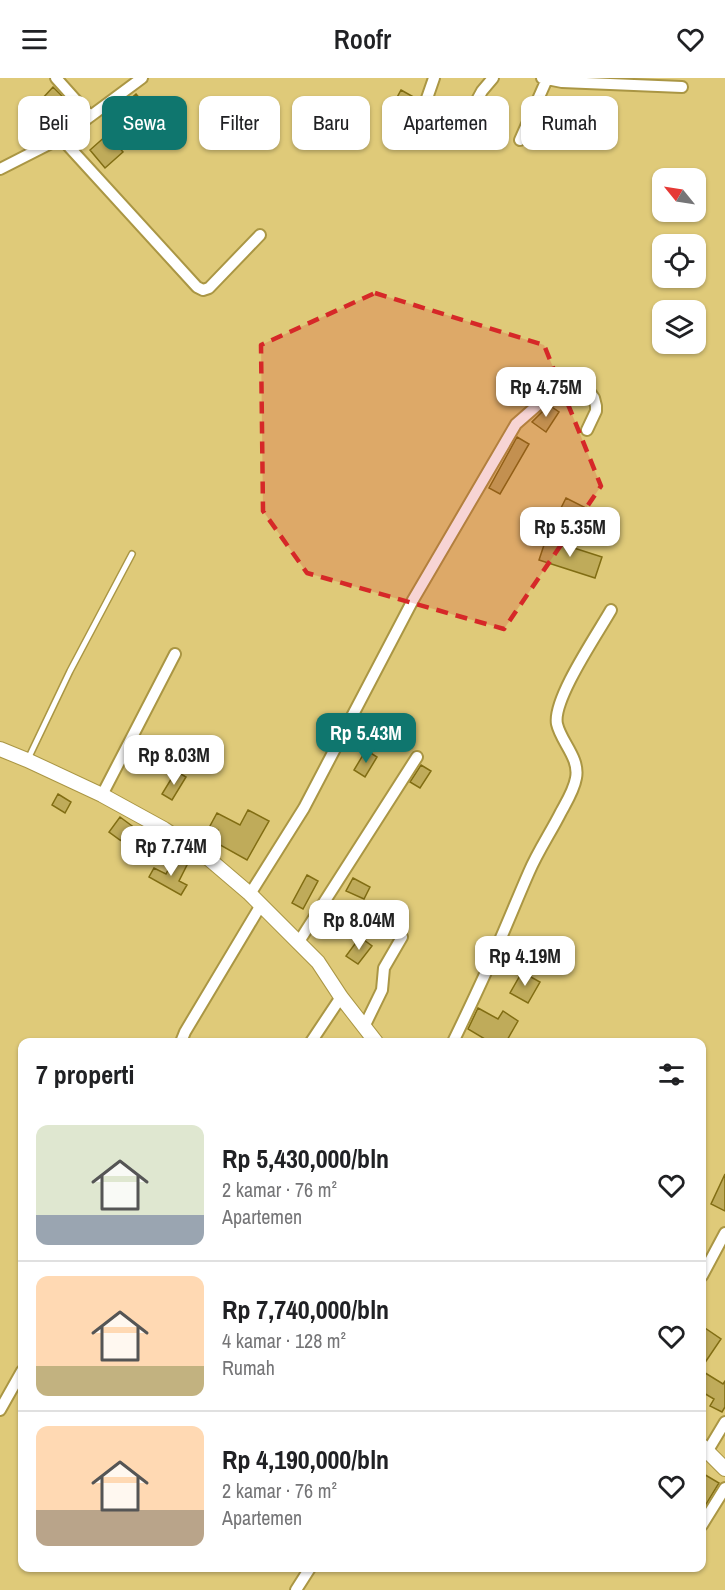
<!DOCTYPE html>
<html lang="id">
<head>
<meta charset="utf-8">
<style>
  :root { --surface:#fff; --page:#f2f2f2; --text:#202124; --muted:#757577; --line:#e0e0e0; --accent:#0f766e }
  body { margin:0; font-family:"Archivo Narrow",sans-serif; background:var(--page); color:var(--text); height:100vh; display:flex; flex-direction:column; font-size:22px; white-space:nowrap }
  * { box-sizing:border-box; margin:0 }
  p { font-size:20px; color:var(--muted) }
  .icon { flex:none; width:33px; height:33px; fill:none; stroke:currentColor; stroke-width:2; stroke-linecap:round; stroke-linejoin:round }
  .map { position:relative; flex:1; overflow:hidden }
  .panel { position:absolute; left:18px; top:960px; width:688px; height:534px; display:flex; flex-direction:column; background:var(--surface); border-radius:12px; box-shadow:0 2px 4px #0004 }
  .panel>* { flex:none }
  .top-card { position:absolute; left:18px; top:18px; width:690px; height:54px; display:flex; gap:12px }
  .needle { width:39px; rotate:300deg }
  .buttons { position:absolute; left:652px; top:90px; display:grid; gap:12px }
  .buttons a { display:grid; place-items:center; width:54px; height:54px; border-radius:12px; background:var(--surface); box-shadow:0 2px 4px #0004; font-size:30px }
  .price { position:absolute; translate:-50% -51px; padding:0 14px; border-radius:12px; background:#fff; color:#222; font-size:20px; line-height:39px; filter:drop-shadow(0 2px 3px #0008) }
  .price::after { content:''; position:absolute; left:50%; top:36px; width:18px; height:14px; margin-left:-9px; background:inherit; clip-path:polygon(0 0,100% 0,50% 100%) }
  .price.active { background:var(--accent); color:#fff }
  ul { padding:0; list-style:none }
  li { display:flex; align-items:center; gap:18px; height:150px; padding:0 18px }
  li+li { border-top:2px solid var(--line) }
  li span { display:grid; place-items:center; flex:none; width:168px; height:120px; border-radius:12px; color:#555 }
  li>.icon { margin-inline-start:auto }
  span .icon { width:72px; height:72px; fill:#fffc; stroke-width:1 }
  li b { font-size:26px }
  h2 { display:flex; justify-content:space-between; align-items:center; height:72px; padding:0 18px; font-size:26px }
  .tag { padding:0 21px; border-radius:12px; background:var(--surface); box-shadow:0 2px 4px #0004; font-size:21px; line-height:54px }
  .tag.active { background:var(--accent); color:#fff }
  header { display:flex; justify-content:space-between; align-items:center; height:78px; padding:0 18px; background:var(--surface); font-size:27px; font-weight:600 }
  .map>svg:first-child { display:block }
  .building { fill:#bfab5a; stroke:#816d13; stroke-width:1.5 }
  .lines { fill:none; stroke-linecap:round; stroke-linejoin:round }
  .service-casing { stroke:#aa9644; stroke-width:8 }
  .minor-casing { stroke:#aa9644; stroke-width:14 }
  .secondary-casing { stroke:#aa9644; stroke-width:16 }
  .service { stroke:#fff; stroke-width:5 }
  .minor { stroke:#fff; stroke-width:10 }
  .secondary { stroke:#fff; stroke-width:14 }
  .marked { fill:#d62828; fill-opacity:0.2; stroke:#d62828; stroke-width:4.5; stroke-dasharray:12 8; stroke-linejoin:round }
</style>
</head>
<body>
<header><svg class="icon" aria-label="menu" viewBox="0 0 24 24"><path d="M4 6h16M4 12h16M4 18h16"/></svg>Roofr<svg class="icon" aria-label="heart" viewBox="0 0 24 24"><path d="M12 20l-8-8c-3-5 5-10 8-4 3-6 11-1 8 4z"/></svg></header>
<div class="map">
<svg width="725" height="1512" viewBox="0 0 725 1512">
  <rect width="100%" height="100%" fill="#dfca79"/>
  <!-- building -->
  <path class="building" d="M53,9L65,21L56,32L42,21Z
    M401,12L419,22L413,34L394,25Z
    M136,16L162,46L146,59L121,29Z
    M440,27L459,36L453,48L435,39Z
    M543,32L560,42L551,58L534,48Z
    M108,56L123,74L105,90L90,72Z
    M549,327L559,334L546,354L532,344Z
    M517,359L529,366L500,416L489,410Z
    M566,420L584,429L575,445L558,436Z
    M546,461L602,479L595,500L539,482Z
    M366,672L377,679L365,699L354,692Z
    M421,687L431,693L420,710L410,704Z
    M176,693L186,699L172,722L162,716Z
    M58,716L71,724L65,735L52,727Z
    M248,732L269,743L247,782L213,763L218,752L210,748L217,735L240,747Z
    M120,739L139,753L141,749L157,758L148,775L120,762L109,754Z
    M174,780L187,787L179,803L187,807L181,817L149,799L154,790L166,796Z
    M307,797L318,803L303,831L292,825Z
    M353,800L370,809L364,821L346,813Z
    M360,859L372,868L358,886L346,878Z
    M522,894L540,904L528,925L510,915Z
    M478,930L498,941L503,933L518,943L506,964H481L485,961L468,951Z
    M725,1096V1133L711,1126Z
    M702,1248L721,1261L702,1289Z
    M702,1293L723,1306L725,1303V1329L722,1334L710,1328L714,1321L702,1314Z
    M702,1395L719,1405L702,1433Z"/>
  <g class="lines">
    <!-- service casing -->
    <g class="service-casing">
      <path id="service" d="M28,681L70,593L132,476"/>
    </g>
    <!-- minor casing -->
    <g class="minor-casing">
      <path id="minor" d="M56,0L90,38
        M542,0L562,4L682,9
        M479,50L476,24L482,13L493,0
        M416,52L434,0
        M61,60L197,209L203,212L209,210L260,157
        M520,62L547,1
        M0,91L61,60L142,0
        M102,717L175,576
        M250,816L304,730L413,522L516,346L556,311L575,306L582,308L589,313L594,320L596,328V333L587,352
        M298,865L417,679
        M364,949L382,912L384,890L402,859
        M181,964L185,954L261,827
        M311,964L341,919
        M453,964C468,933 483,902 497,869C508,844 518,819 529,794C538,773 551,754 561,734C567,723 574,712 576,700C580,680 561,664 557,646C552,622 598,555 611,532
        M702,1198L725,1155
        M0,1332L22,1293
        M707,1374L725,1344
        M702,1447L725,1410
        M296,1512L310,1490"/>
    </g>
    <!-- secondary casing -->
    <g class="secondary-casing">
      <path id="secondary" d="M0,671L27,682L102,717L164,751L209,781L250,816L318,884L341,919L376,964
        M702,1368L725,1391"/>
    </g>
    <!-- service -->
    <use href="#service" class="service"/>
    <!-- minor -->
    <use href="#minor" class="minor"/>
    <!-- secondary -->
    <use href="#secondary" class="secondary"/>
  </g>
  <!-- marked area -->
  <path class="marked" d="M375,215L544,267L601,408L504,551L307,495L263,433L261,267Z"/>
</svg>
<div class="buttons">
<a><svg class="needle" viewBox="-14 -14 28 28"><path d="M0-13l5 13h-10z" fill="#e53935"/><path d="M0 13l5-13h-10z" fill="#757577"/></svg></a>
<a><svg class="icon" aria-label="locate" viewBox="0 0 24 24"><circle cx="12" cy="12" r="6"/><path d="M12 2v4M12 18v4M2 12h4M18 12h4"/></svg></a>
<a><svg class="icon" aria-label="layers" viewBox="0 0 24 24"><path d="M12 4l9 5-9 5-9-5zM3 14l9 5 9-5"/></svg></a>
</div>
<b class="price" style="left:546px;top:340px">Rp 4.75M</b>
<b class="price" style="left:570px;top:480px">Rp 5.35M</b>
<b class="price active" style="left:366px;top:686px">Rp 5.43M</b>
<b class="price" style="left:174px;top:708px">Rp 8.03M</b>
<b class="price" style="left:171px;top:799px">Rp 7.74M</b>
<b class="price" style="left:359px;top:873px">Rp 8.04M</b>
<b class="price" style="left:525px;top:909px">Rp 4.19M</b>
<div class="top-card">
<a class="tag">Beli</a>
<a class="tag active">Sewa</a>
<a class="tag">Filter</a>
<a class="tag">Baru</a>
<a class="tag">Apartemen</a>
<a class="tag">Rumah</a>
</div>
<section class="panel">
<h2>7 properti<svg class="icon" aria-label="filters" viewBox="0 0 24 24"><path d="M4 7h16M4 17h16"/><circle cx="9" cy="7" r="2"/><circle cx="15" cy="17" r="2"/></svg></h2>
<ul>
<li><span style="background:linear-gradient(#dfe7d0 75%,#9aa5b1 0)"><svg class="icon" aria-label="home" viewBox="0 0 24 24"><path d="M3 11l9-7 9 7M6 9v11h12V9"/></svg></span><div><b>Rp 5,430,000/bln</b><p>2 kamar · 76 m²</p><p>Apartemen</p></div><svg class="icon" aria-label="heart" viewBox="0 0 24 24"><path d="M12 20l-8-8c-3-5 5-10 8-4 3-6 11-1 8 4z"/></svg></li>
<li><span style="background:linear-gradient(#ffd9b3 75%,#c2b280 0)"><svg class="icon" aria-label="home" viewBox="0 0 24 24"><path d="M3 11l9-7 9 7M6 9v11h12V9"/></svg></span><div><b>Rp 7,740,000/bln</b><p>4 kamar · 128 m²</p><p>Rumah</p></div><svg class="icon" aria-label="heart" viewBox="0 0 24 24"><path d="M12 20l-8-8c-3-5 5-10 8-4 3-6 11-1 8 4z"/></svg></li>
<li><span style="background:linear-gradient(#ffd9b3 70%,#b9a48a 0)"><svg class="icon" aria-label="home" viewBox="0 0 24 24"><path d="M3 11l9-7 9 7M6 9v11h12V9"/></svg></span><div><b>Rp 4,190,000/bln</b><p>2 kamar · 76 m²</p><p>Apartemen</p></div><svg class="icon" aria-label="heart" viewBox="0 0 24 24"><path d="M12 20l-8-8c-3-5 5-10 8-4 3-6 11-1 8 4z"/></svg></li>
</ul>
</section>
</div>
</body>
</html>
